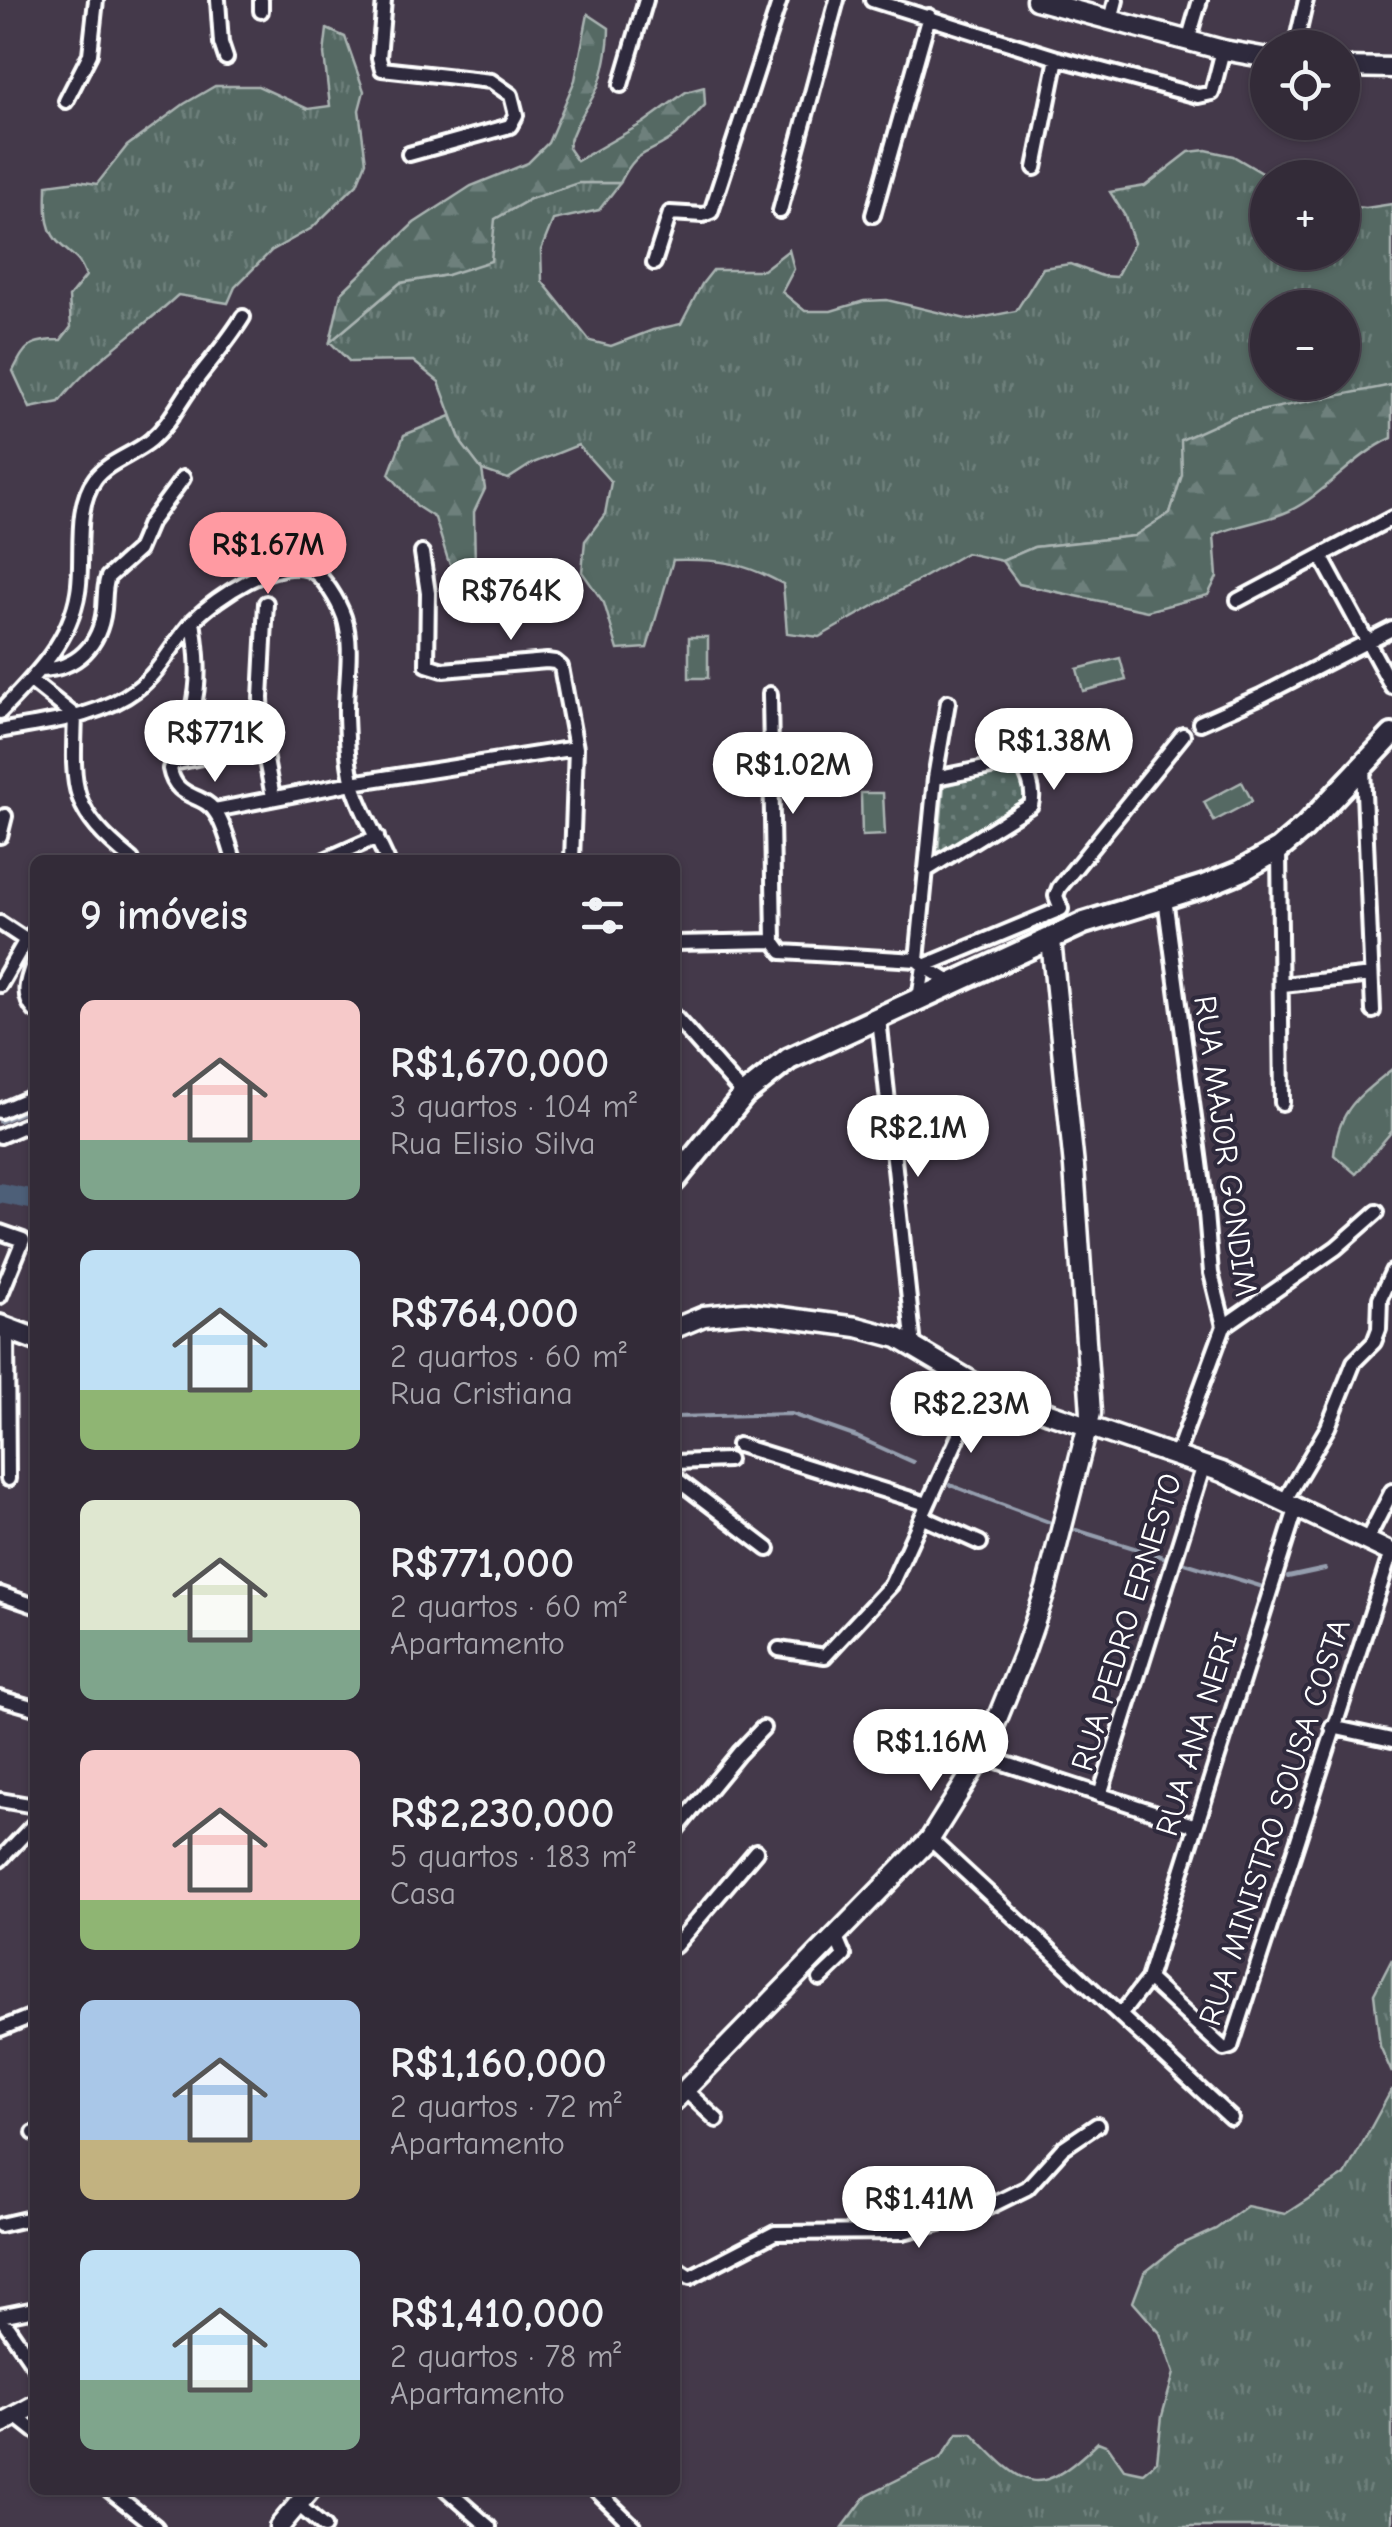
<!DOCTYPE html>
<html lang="pt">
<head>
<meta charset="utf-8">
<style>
  :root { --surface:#332b38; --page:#3b3340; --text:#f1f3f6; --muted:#a9a7ae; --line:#4e4753; --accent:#ff9aa2 }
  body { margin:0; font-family:"Comic Neue",sans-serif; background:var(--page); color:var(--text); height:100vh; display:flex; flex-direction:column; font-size:38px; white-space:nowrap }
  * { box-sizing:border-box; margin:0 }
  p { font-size:32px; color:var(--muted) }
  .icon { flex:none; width:55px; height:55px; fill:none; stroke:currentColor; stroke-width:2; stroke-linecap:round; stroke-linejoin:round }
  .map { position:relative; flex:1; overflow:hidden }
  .details { position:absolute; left:30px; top:855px; width:650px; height:1640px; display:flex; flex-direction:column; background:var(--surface); border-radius:15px; box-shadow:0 2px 8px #0004,0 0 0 2px var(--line) }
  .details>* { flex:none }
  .controls { position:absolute; left:1250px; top:30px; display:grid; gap:20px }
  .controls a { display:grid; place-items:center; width:110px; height:110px; border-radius:50%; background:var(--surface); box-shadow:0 2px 8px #0004,0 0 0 2px var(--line); font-size:50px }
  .price { position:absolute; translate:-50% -85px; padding:0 22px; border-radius:35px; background:#fff; color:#222; font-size:32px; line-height:65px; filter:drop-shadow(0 2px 5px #0008) }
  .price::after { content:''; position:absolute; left:50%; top:60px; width:30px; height:22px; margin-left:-15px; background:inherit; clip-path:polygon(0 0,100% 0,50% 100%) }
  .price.current { background:var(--accent); color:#111 }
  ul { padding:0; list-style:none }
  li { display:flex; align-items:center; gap:30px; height:250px; padding:0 50px }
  li span { display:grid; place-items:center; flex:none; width:280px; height:200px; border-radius:15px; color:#555 }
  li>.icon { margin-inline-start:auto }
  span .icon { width:120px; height:120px; fill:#fffc; stroke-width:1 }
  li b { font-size:42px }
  h2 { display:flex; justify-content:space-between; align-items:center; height:120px; padding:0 50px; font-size:42px }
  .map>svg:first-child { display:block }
  .grass { fill:url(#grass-tufts); stroke:#aab4b2; stroke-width:2.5; fill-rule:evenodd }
  .forest { fill:url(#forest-firs); stroke:#aab4b2; stroke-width:2.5 }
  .park { fill:url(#park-dots); stroke:#aab4b2; stroke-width:2.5 }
  .pitch { fill:#546964; stroke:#aab4b2; stroke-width:2.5 }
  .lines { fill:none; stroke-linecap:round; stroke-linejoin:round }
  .stream { stroke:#959eae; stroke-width:4 }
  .river { stroke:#4e5e78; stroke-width:20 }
  .minor-casing { stroke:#fff; stroke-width:20 }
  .secondary-casing { stroke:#fff; stroke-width:25 }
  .primary-casing { stroke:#fff; stroke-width:28 }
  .minor { stroke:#2f2a3d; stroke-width:12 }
  .secondary { stroke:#2f2a3d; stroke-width:18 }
  .primary { stroke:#2f2a3d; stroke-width:20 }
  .labels { text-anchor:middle; stroke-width:8; stroke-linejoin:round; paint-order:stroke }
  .street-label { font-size:32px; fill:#fff; stroke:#2f2a3d }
</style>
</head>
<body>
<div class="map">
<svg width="1392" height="2527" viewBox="0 0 1392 2527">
  <defs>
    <pattern id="grass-tufts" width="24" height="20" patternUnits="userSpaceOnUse" patternTransform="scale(2.5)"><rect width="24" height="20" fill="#546964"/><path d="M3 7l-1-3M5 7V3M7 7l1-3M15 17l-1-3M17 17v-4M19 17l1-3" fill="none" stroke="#6e807b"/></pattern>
    <pattern id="forest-firs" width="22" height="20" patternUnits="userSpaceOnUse" patternTransform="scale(2.5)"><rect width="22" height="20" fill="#546964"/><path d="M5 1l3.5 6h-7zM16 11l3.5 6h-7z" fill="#6e807b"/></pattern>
    <pattern id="park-dots" width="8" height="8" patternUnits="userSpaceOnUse" patternTransform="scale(2.5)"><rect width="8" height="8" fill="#546964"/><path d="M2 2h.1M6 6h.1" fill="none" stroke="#6e807b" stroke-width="1.8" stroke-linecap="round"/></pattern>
  </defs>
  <rect width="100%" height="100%" fill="#44394a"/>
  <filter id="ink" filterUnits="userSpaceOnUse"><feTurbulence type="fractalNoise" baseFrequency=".01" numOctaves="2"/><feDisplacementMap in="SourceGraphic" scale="20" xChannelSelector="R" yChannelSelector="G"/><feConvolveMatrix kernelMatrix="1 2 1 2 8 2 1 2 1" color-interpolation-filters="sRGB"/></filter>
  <g filter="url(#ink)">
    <!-- grass -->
    <path class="grass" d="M327,29L345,37L364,91L359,110L366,162L357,184L312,228L271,251L235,287L228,303L178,295C138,332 93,359 59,402L30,408L13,371C26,345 30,340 61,340L71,327L69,297L86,276C80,259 75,258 62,246C43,230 47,207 47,185L77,181L97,184L127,146L184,104L215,86H258L308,109L330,106L324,54Z
      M1206,150L1233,156L1269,177L1268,252H1342L1343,206L1366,208L1392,204V385L1317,403L1183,475L1170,513L1135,536L1034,547L1002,561L966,553L819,637L787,633L783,584C743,562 718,559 673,560L647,648L618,650L604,603L582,572L585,541L605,514L611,482L578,445L533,463L508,479L482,470L462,444L439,382L413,361L350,362L330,342L400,283L447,275L495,219L530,199L578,183H620L599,210L553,220L541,250L542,281L590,341L611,346L653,330L681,324L702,284L713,270H763L789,250L794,269L782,292L805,311H831L864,301L887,300L970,320L1016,311L1043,268L1070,264L1102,276L1116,277L1134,243L1125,216L1110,192L1145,186L1189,152ZM1268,308H1342V382H1268Z
      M1392,1069V1131L1356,1174L1334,1155C1338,1109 1358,1097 1392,1069Z
      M1392,1959V2073L1380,2046L1374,1994Z
      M1392,2089V2527H843L867,2495L941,2458L958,2433H972C1025,2489 1037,2501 1098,2442L1108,2446L1124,2469L1143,2473L1157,2461L1162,2416L1174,2373L1160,2333L1133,2302L1144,2273L1178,2246L1216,2229L1247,2206L1285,2214L1345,2175Z"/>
    <!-- forest -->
    <path class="forest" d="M588,14L609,28C609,45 604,75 596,91C586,111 573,125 568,148L577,161L643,123L686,92L704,87L705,105C694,116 682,132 669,140C643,157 637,149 620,183H578L530,199L495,219L491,261L447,275L400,283L330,342L341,293L414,223L471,186L528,163L548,143L575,80Z
      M1392,385V438C1351,457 1327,493 1289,511C1265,522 1238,524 1214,535L1217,577L1208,595L1147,611L1019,584L1002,561L1034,547L1134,536L1170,513L1182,475L1181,440L1234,416Z
      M451,416L462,444L482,470L485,489L474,512L475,569L468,597L448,560L435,518L418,507L389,474L404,435Z"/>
    <!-- park -->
    <path class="park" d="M1015,767L1021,776L1025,800L938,852L944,786Z"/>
    <!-- pitch -->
    <path class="pitch" d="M689,637H708V678H689Z
      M1120,658L1126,680L1083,691L1077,669Z
      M1242,782L1252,801L1214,821L1204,802Z
      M861,793H883L885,835L862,836Z"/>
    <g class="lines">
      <!-- stream -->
      <path class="stream" d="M0,1122L35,1107
        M675,1417L791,1414L857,1437L913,1462
        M950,1485L1049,1522
        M1076,1530L1163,1557
        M1185,1563L1260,1586
        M1288,1577L1325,1569"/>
      <!-- river -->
      <path class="river" d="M0,1193L35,1200"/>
      <!-- minor casing -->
      <g class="minor-casing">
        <path id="minor" d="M218,0L221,43L226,58
          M384,0L379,58L382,69L491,81L511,95L516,115L510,126L409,154
          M872,0L1057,58L1198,96L1212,93L1223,50
          M261,11V0
          M1111,20L1116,0
          M1188,41L1200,0
          M1295,48L1306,0
          M621,85L646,0
          M66,101L90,54L96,0
          M1035,168L1057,58
          M780,211L837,0
          M873,215L929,16
          M654,263L670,213L703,215L711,212L780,0
          M422,553L428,593L427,665L443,670L547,661L555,662L561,667L576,748L572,860
          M1321,556L1392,687
          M1238,600L1392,518
          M266,603L261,698L263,744L273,797
          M40,670C77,669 100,645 104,609C105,598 104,588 108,577L138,550L149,524L183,478
          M31,681L75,716C72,792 71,810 132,860
          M770,694L774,941
          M0,712C34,677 70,642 78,592C84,558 73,508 95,479C107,462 135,454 151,440C171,423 181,399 197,379C213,358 229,340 243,317
          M1200,723L1261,696L1392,629
          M0,731C45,722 99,718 137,689C161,671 174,641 195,619C217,597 276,557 309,569C323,574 339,603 344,617C354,648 345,684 346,716C347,737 347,763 353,784C360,809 376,835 387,860
          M171,765C169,735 186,733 193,708C201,680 197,649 193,621
          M1363,767L1373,1011
          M215,810L352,783L576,748
          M0,836L5,816
          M1279,849L1282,1103
          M234,860C229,845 225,826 216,813C203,792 176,801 170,769L173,763L263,744
          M325,860L377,837
          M925,871L1031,805C1035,791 1029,777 1022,765L1016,762L935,778
          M1165,898L1205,1201L1211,1273L1224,1326L1177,1454
          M0,923L35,946
          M675,943L774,941L782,952L917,960L924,966L1061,909L1056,896L1059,888L1183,735
          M35,959C28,978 20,995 35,1011
          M917,960L935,778L948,702
          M0,985L27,938L35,932
          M1283,985L1371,975
          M919,999L924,966L953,984
          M675,1017L744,1095
          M879,1018L914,1347
          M0,1111L35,1096
          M0,1136L35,1121
          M0,1232L23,1240L0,1296
          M1224,1326L1336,1248L1377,1212
          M7,1328L8,1479
          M738,1445L927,1504
          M675,1462L728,1460
          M675,1478L768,1549
          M1285,1500L1328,1427L1354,1362L1374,1342L1379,1329L1380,1298L1392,1272
          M922,1517L980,1543
          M1367,1540L1392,1491
          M0,1594L35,1606
          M779,1649L825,1656L891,1585L981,1387
          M0,1698L35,1708
          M1332,1727L1392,1740
          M982,1756L1196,1826
          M1100,1795L1204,1465
          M0,1800L35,1806
          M675,1831L739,1753L763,1728
          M930,1839L1231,2118
          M0,1860L35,1823
          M675,1946L756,1851
          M820,1979L844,1956L836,1937
          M1148,1979L1224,2049L1231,2047L1389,1559L1388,1551
          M1121,2014L1148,1979L1297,1506
          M0,2029L35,2015
          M685,2090L717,2120
          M34,2133H35
          M0,2225L35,2217
          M675,2267L690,2277L775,2233L903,2232L972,2215L1027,2188L1063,2148L1097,2125
          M0,2316L35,2367
          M0,2316L35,2309
          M16,2416L35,2431
          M109,2490L156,2527
          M447,2490L489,2527
          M596,2490L634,2527
          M297,2504L324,2527"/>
      </g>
      <!-- secondary casing -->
      <g class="secondary-casing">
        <path id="secondary" d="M1036,0L1223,50L1268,58
          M1342,67L1392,68
          M675,1328L704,1316L745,1312L857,1327L898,1338L981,1387L1049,1413L1222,1472L1392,1553
          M675,2100L930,1839L982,1756L1024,1653L1046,1589L1091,1413L1074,1167L1051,940
          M0,2424L35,2405
          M279,2527L310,2490"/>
      </g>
      <!-- primary casing -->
      <g class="primary-casing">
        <path id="primary" d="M675,1180L744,1095L789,1059L1084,923L1204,886L1241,871L1279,849L1305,827L1392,735
          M0,1326L35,1339"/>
      </g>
      <!-- minor -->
      <use href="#minor" class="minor"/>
      <!-- secondary -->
      <use href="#secondary" class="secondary"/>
      <!-- primary -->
      <use href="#primary" class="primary"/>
    </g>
  </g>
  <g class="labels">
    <!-- street labels -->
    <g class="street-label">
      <text transform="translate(1226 1146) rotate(82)" y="11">RUA MAJOR GONDIM</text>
      <text transform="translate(1126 1622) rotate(-73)" y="11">RUA PEDRO ERNESTO</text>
      <text transform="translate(1196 1734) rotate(-73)" y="11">RUA ANA NERI</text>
      <text transform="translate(1274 1822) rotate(-72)" y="11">RUA MINISTRO SOUSA COSTA</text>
    </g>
  </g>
</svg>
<div class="controls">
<a><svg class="icon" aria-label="locate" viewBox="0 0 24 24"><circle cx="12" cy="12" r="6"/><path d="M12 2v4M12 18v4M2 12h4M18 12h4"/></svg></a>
<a>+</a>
<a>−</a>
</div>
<b class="price current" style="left:268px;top:597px">R$1.67M</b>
<b class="price" style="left:511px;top:643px">R$764K</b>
<b class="price" style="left:215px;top:785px">R$771K</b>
<b class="price" style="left:1054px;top:793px">R$1.38M</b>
<b class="price" style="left:793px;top:817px">R$1.02M</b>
<b class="price" style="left:918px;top:1180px">R$2.1M</b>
<b class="price" style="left:971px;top:1456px">R$2.23M</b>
<b class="price" style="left:931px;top:1794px">R$1.16M</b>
<b class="price" style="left:919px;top:2251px">R$1.41M</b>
<section class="details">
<h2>9 imóveis<svg class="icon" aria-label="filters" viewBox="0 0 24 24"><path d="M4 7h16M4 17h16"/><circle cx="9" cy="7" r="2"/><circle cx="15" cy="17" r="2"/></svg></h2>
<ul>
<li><span style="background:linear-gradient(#f6c9c9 70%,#7fa58c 0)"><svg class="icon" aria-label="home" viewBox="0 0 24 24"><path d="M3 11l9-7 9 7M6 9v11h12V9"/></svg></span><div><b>R$1,670,000</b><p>3 quartos · 104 m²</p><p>Rua Elisio Silva</p></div></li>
<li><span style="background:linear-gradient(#bfe0f5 70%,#8fb573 0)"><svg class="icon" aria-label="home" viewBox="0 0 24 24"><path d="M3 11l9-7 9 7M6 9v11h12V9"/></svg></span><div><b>R$764,000</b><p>2 quartos · 60 m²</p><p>Rua Cristiana</p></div></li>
<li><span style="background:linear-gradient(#dfe7d0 65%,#7fa58c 0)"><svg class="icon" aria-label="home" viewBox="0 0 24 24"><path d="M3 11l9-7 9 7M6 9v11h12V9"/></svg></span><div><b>R$771,000</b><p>2 quartos · 60 m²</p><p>Apartamento</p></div></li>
<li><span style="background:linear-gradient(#f6c9c9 75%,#8fb573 0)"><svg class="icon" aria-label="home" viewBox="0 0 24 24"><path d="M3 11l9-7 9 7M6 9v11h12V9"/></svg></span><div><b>R$2,230,000</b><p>5 quartos · 183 m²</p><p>Casa</p></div></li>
<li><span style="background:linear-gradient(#a9c7e8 70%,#c2b280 0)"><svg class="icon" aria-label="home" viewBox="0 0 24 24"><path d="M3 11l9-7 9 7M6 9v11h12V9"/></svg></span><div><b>R$1,160,000</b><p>2 quartos · 72 m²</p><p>Apartamento</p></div></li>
<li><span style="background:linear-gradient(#bfe0f5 65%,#7fa58c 0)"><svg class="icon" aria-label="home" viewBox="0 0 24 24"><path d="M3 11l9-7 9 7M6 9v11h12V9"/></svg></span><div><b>R$1,410,000</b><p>2 quartos · 78 m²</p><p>Apartamento</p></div></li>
</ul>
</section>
</div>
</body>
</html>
